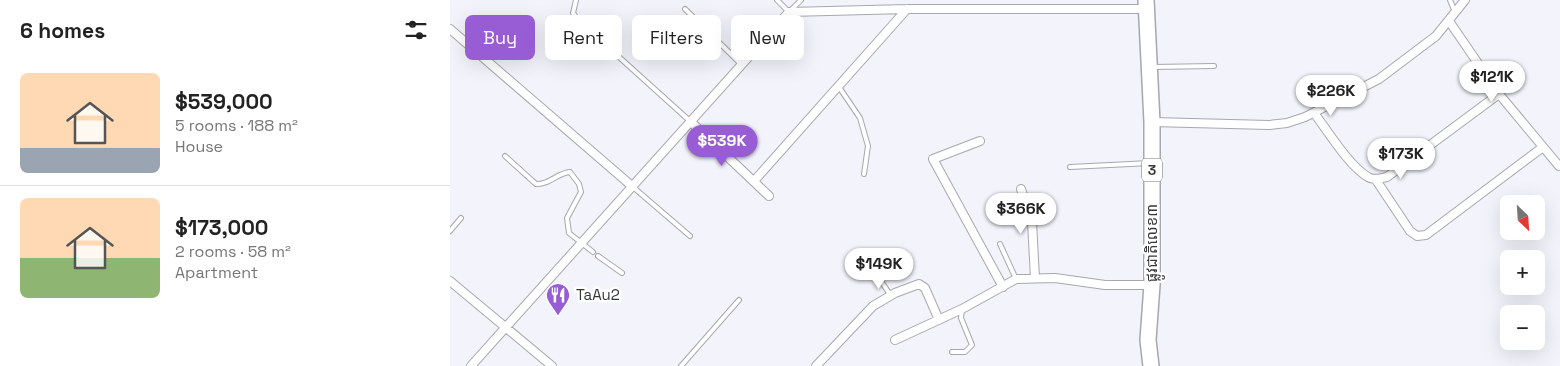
<!DOCTYPE html>
<html lang="en">
<head>
<meta charset="utf-8">
<style>
  :root { --surface:#fff; --page:#f2f2f2; --text:#222; --muted:#767676; --line:#e0e0e0; --accent:#985dd5 }
  body { margin:0; font-family:"Space Grotesk","Noto Sans Khmer",sans-serif; background:var(--page); color:var(--text); height:100vh; display:flex; flex-direction:column; font-size:19px; white-space:nowrap }
  * { box-sizing:border-box; margin:0 }
  p { font-size:16px; color:var(--muted) }
  .icon { flex:none; width:28px; height:28px; fill:none; stroke:currentColor; stroke-width:2; stroke-linecap:round; stroke-linejoin:round }
  .map { position:relative; flex:1; overflow:hidden }
  .panel { display:flex; flex-direction:column; background:var(--surface); width:450px }
  .panel>* { flex:none }
  .top-card { position:absolute; left:15px; top:15px; width:475px; height:45px; display:flex; gap:10px }
  .needle { width:32px; rotate:155deg }
  .controls { position:absolute; left:1050px; top:195px; display:grid; gap:10px }
  .controls a { display:grid; place-items:center; width:45px; height:45px; border-radius:8px; background:var(--surface); box-shadow:0 5px 20px #0002; font-size:25px }
  .price { position:absolute; translate:-50% -42px; padding:0 11px; border-radius:18px; background:#fff; color:#222; font-size:16px; line-height:32px; filter:drop-shadow(0 1px 2px #0008) }
  .price::after { content:''; position:absolute; left:50%; top:30px; width:15px; height:11px; margin-left:-8px; background:inherit; clip-path:polygon(0 0,100% 0,50% 100%) }
  .price.selected { background:var(--accent); color:#fff }
  ul { padding:0; list-style:none }
  li { display:flex; align-items:center; gap:15px; height:125px; padding:0 20px }
  li+li { border-top:1px solid var(--line) }
  li span { display:grid; place-items:center; flex:none; width:140px; height:100px; border-radius:8px; color:#555 }
  li>.icon { margin-inline-start:auto }
  span .icon { width:60px; height:60px; fill:#fffc; stroke-width:1 }
  li b { font-size:21px }
  h2 { display:flex; justify-content:space-between; align-items:center; height:60px; padding:0 20px; font-size:21px }
  .chip { padding:0 18px; border-radius:8px; background:var(--surface); box-shadow:0 5px 20px #0002; font-size:18px; line-height:45px }
  .chip.selected { background:var(--accent); color:#fff }
  main { display:flex; flex:1; min-height:0 }
  .map>svg:first-child { display:block }
  .lines { fill:none; stroke-linecap:round; stroke-linejoin:round }
  .lane-casing { stroke:#a7a8af; stroke-width:6 }
  .street-casing { stroke:#a7a8af; stroke-width:10 }
  .highway-casing { stroke:#a7a8af; stroke-width:18 }
  .lane { stroke:#fff; stroke-width:4 }
  .street { stroke:#fff; stroke-width:8 }
  .highway { stroke:#fff; stroke-width:15 }
  .labels { text-anchor:middle; stroke-width:5; stroke-linejoin:round; paint-order:stroke }
  .shield { fill:#fff; stroke:#737375; stroke-width:1 }
  .shield-label { font-size:14px; font-weight:bold; fill:#37373a }
  .street-label { font-size:15px; fill:#37373a; stroke:#fff }
  .poi-label { font-size:15px; fill:#37373a; stroke:#fff; text-anchor:start }
</style>
</head>
<body>
<main>
<section class="panel">
<h2>6 homes<svg class="icon" aria-label="filters" viewBox="0 0 24 24"><path d="M4 7h16M4 17h16"/><circle cx="9" cy="7" r="2"/><circle cx="15" cy="17" r="2"/></svg></h2>
<ul>
<li><span style="background:linear-gradient(#ffd9b3 75%,#9aa5b1 0)"><svg class="icon" aria-label="home" viewBox="0 0 24 24"><path d="M3 11l9-7 9 7M6 9v11h12V9"/></svg></span><div><b>$539,000</b><p>5 rooms · 188 m²</p><p>House</p></div></li>
<li><span style="background:linear-gradient(#ffd9b3 60%,#8fb573 0)"><svg class="icon" aria-label="home" viewBox="0 0 24 24"><path d="M3 11l9-7 9 7M6 9v11h12V9"/></svg></span><div><b>$173,000</b><p>2 rooms · 58 m²</p><p>Apartment</p></div></li>
</ul>
</section>
<div class="map">
<svg width="1110" height="366" viewBox="0 0 1110 366">
  <rect width="100%" height="100%" fill="#f2f3fb"/>
  <g class="lines">
    <!-- lane casing -->
    <g class="lane-casing">
      <path id="lane" d="M126,0L123,13L128,20L241,122
        M327,0L339,12L351,0
        M1000,0L1005,12
        M235,9L292,65
        M703,67L764,66
        M389,87L410,118L418,146L414,174
        M55,156L86,184C99,185 107,173 120,172L129,184L131,192L117,218L119,233L143,252
        M620,167L700,163
        M183,187L240,236
        M0,231L11,218
        M550,244L566,279
        M406,254L423,269L441,296
        M148,256L172,273
        M502,352H515L522,345L511,318L512,309
        M231,366L289,300"/>
    </g>
    <!-- street casing -->
    <g class="street-casing">
      <path id="street" d="M999,21L1049,94L1109,166
        M0,29L183,187
        M864,113C878,131 898,165 918,177C924,181 931,178 937,177L1049,94
        M241,122L319,196
        M702,122L819,125L837,123L855,117L929,79L986,36L1015,0
        M530,141L483,159L553,287
        M926,180L960,231L967,236L976,235L1093,147
        M304,181L457,9
        M571,189L582,222L585,278
        M0,281L102,366
        M445,340L512,309L566,279L605,278L655,285H702
        M21,366L339,12L457,9H696
        M366,366L423,306L445,293L469,284L475,288L489,320"/>
    </g>
    <!-- highway casing -->
    <g class="highway-casing">
      <path id="highway" d="M696,0L702,122V285L698,340L701,366"/>
    </g>
    <!-- lane -->
    <use href="#lane" class="lane"/>
    <!-- street -->
    <use href="#street" class="street"/>
    <!-- highway -->
    <use href="#highway" class="highway"/>
  </g>
  <!-- icons -->
  <defs>
    <g id="restaurant-pin" transform="scale(1.25)"><path d="M0 17L-7.5 6A9.5 9.5 0 1 1 7.5 6Z" fill="#985dd5" stroke="#fff"/><path d="M-5-6h1v4h1v-4h1v4h1v-4h1v5L-1.5 .5V6h-2V.5L-5-1ZM5-6V6H3V1.5H1.5Q1.5-4 5-6Z" fill="#fff"/></g>
  </defs>
  <g fill-rule="evenodd">
    <use href="#restaurant-pin" x="108" y="295"/>
  </g>
  <g class="labels">
    <!-- shield labels -->
    <rect class="shield" x="692" y="158.5" width="20" height="23" rx="4"/>
    <g class="shield-label">
      <text x="702" y="175">3</text>
    </g>
    <!-- street labels -->
    <g class="street-label">
      <text transform="translate(702 243) rotate(-90)" y="5">ផ្លូវជាតិលេខ៣</text>
    </g>
    <!-- poi labels -->
    <g class="poi-label">
      <text x="126" y="300">TaAu2</text>
    </g>
  </g>
</svg>
<div class="controls">
<a><svg class="needle" viewBox="-14 -14 28 28"><path d="M0-13l5 13h-10z" fill="#e53935"/><path d="M0 13l5-13h-10z" fill="#767676"/></svg></a>
<a>+</a>
<a>−</a>
</div>
<b class="price" style="left:1042px;top:103px">$121K</b>
<b class="price" style="left:881px;top:117px">$226K</b>
<b class="price selected" style="left:272px;top:167px">$539K</b>
<b class="price" style="left:951px;top:180px">$173K</b>
<b class="price" style="left:571px;top:235px">$366K</b>
<b class="price" style="left:429px;top:290px">$149K</b>
<div class="top-card">
<a class="chip selected">Buy</a>
<a class="chip">Rent</a>
<a class="chip">Filters</a>
<a class="chip">New</a>
</div>
</div>
</main>
</body>
</html>
